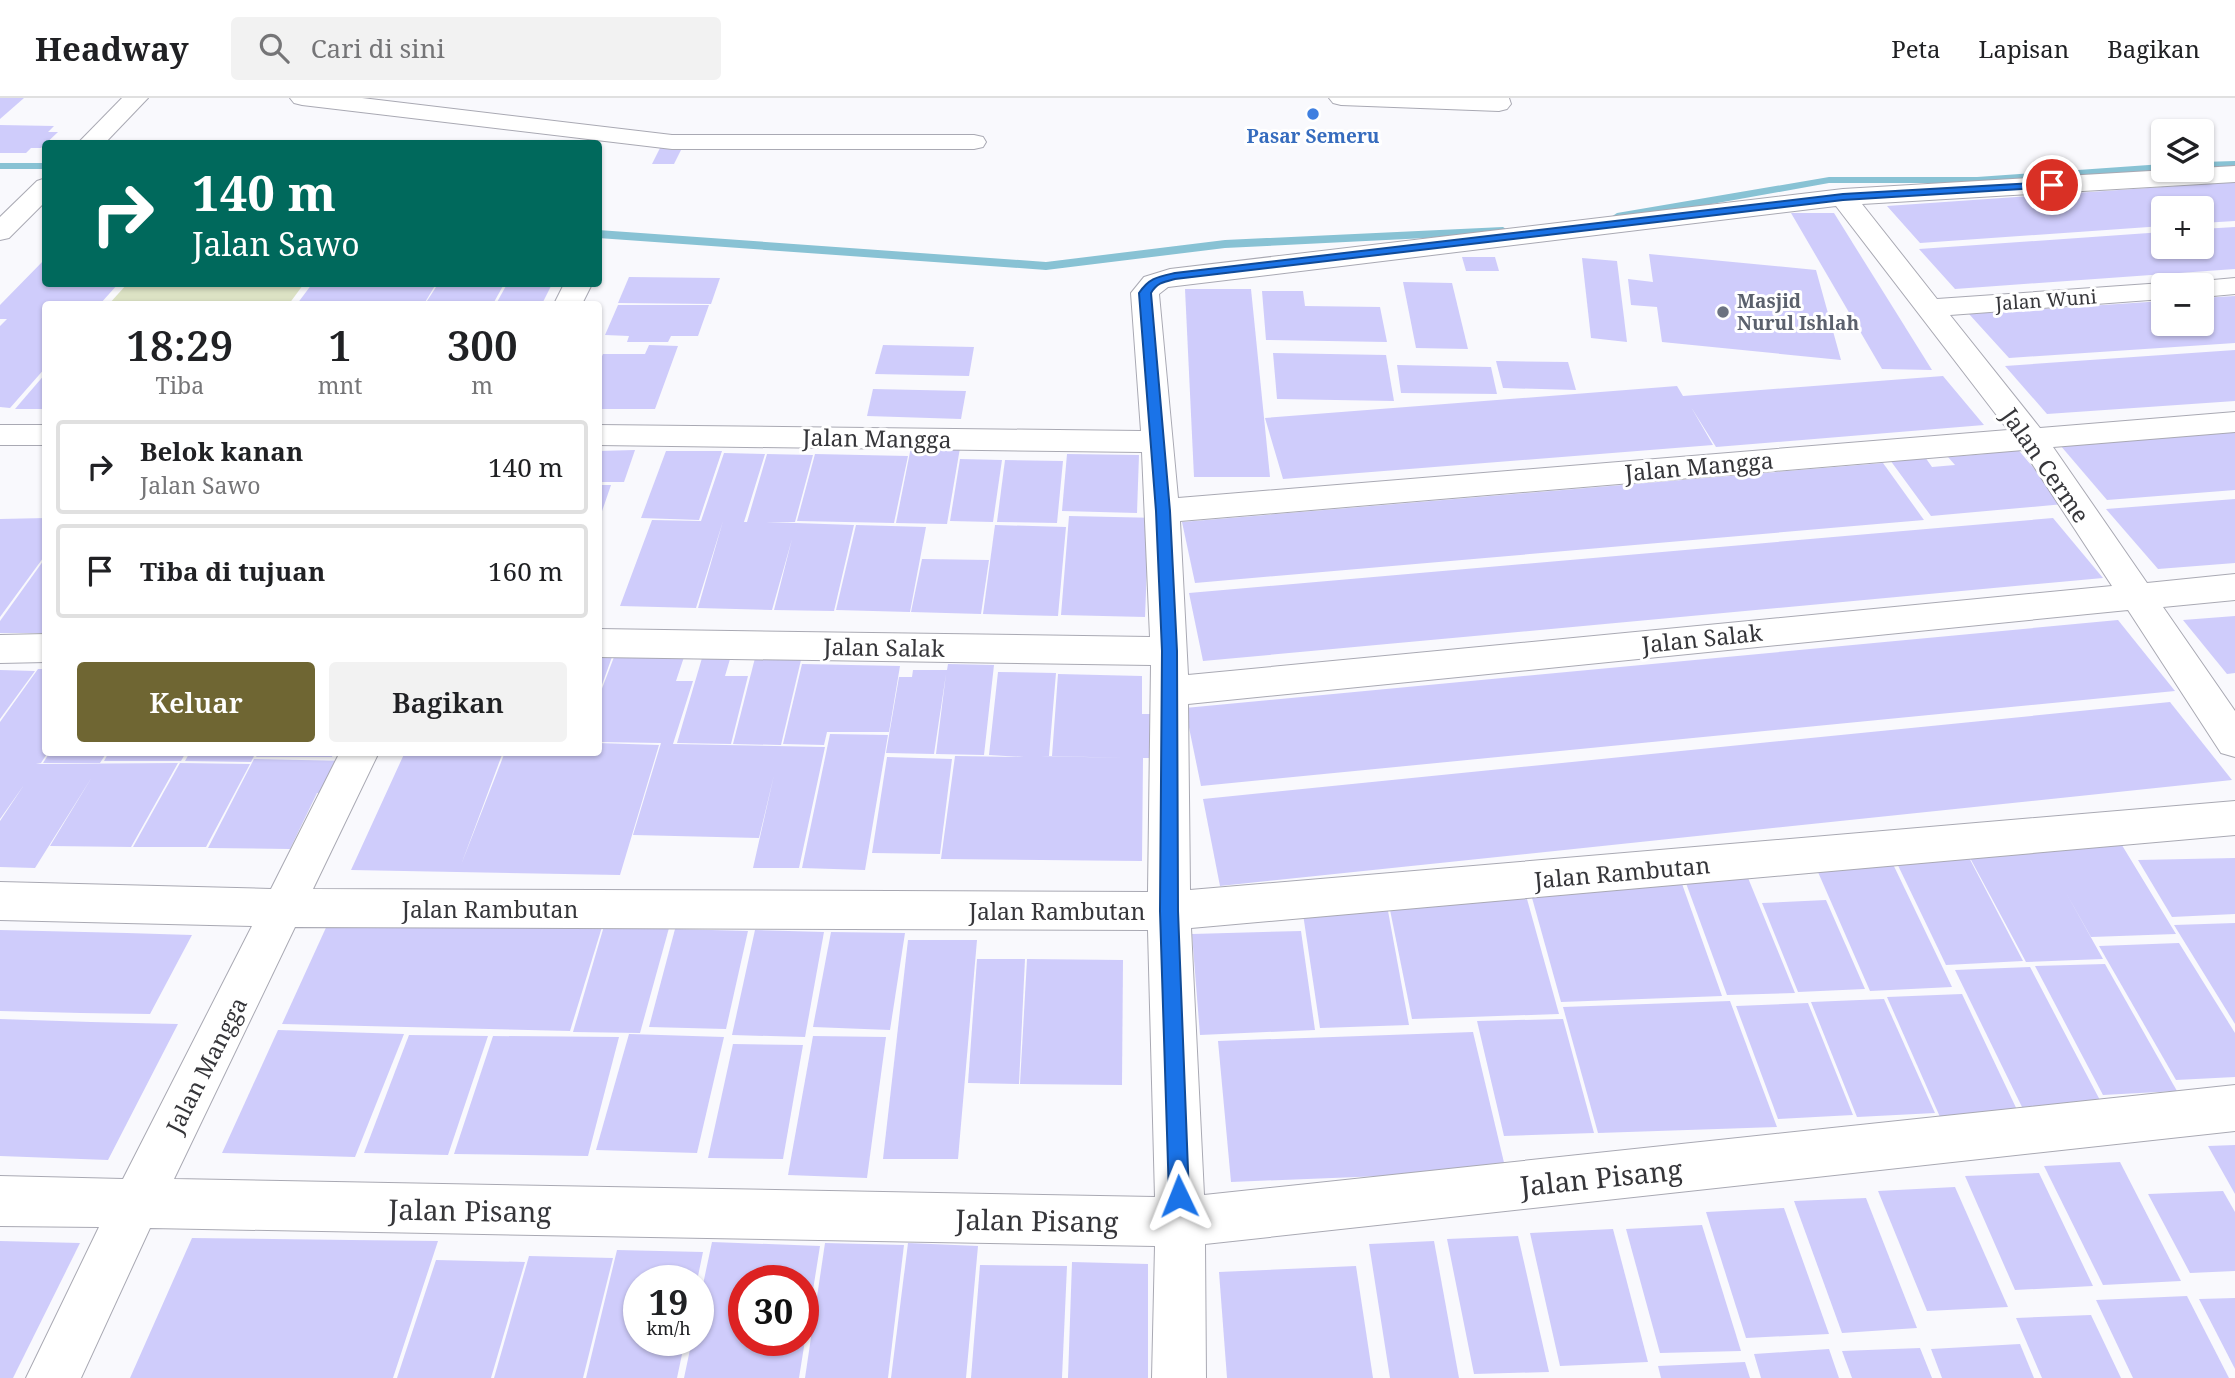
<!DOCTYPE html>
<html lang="id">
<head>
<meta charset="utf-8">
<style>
  body { margin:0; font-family:"Noto Serif",serif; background:#f2f2f2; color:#202124; height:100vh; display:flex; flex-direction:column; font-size:26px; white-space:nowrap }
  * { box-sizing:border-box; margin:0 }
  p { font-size:23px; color:#757577 }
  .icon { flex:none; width:38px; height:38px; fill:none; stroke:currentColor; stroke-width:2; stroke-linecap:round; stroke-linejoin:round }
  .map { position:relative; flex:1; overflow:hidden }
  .sheet { position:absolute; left:42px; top:203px; width:560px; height:455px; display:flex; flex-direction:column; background:#fff; border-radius:7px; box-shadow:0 2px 5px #0004 }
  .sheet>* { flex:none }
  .guide { position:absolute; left:42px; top:42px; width:560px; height:147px; border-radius:7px; box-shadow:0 2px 5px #0004; background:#00695c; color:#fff; overflow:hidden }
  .fabs { position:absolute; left:2151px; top:21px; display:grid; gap:14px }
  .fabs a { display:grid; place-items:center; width:63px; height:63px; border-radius:7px; background:#fff; box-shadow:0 2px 5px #0004; font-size:35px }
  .speed { position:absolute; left:623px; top:1167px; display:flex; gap:14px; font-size:35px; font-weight:700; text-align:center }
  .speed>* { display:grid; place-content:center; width:91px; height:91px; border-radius:50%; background:#fff; box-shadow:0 2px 5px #0004; line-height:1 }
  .speed small { font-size:18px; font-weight:400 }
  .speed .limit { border:10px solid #d22; background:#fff; color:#111 }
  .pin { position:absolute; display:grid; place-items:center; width:60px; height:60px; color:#fff; margin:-30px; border:4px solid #fff; border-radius:50%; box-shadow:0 2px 7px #0007 }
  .me { position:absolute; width:77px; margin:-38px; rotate:358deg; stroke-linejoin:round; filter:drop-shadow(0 0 5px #0008) }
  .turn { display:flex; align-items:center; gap:24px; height:147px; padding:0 35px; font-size:32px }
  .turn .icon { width:91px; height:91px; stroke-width:2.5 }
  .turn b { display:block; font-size:49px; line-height:60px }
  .eta { display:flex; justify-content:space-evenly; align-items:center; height:119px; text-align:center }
  .eta b { font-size:42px; font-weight:600; line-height:49px }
  .cta { display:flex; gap:14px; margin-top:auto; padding:14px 35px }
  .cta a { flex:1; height:80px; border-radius:7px; background:#6f6633; color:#fff; font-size:28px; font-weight:600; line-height:80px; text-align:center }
  .cta a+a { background:#f2f2f2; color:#202124 }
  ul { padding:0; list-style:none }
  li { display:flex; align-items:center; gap:21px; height:94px; margin:0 14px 10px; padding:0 21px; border:4px solid #e0e0e0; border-radius:7px }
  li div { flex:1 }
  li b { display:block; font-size:26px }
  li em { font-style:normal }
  header { display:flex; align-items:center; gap:42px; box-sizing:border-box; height:98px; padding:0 35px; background:#fff; border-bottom:2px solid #e0e0e0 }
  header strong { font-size:33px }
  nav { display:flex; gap:38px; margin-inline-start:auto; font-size:24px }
  .search { width:490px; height:63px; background:#f2f2f2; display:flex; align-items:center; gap:18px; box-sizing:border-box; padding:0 24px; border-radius:7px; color:#757577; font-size:26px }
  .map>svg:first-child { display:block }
  .green { fill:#dce2c4 }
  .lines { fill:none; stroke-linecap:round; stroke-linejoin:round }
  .stream { fill:#88c2d4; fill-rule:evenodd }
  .building { fill:#cfccfb; fill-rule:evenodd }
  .minor-casing { stroke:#a9a9b3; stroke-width:2 }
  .minor { fill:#fff; fill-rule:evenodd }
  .route { fill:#1a73e8; stroke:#114b97; stroke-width:2 }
  .shop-dot { fill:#3f7fe0; stroke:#fff; stroke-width:2.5 }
  .worship-dot { fill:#6b7280; stroke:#fff; stroke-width:2.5 }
  .labels { text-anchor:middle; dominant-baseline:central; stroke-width:6; stroke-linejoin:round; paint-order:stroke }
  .far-shop-label { font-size:19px; font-weight:bold; fill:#366cbe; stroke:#fff }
  .far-street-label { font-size:19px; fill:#36363a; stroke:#fff }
  .far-worship-label { font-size:19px; font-weight:bold; fill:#5b616d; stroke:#fff; text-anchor:start }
  .street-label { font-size:23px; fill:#36363a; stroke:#fff }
  .near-street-label { font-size:28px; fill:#36363a; stroke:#fff }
</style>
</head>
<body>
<header>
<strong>Headway</strong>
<div class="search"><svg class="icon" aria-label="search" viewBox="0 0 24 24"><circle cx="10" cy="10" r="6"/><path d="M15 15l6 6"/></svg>Cari di sini</div>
<nav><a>Peta</a><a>Lapisan</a><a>Bagikan</a></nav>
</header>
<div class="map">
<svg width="2235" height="1280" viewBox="0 0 2235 1280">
  <rect width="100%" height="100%" fill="#f9f9fd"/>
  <polygon class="green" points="127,186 303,187 289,206 109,206"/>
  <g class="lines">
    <g class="stream">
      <polygon points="2235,63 2235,69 2202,70 2202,64"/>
      <rect x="0" y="65" width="46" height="6"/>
      <polygon points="2163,66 2163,72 2166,72 2163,72 1977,85 1829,85 1617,123 1611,119 1617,115 1829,79 1977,79"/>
      <polygon points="1503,129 1509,133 1507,136 1225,150 1046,172 598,140 598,132 1046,164 1225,142"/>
    </g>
  </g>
  <g class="building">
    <polygon points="0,0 24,0 0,21"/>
    <polygon points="0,27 54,28 48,34 58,34 41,50 31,50 26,55 0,55"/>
    <polygon points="662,46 684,46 674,66 652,66"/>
    <polygon points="2235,84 2235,123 2202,125 2202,110 2163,110 2163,128 1920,145 1887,108"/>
    <polygon points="1791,115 1834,115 1932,272 1882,271"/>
    <polygon points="2235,129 2235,171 1955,191 1919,151 2163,134 2163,149 2202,149 2202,131"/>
    <polygon points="1649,156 1816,172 1841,262 1662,244 1657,209 1631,207 1628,181 1653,184"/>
    <polygon points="1462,159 1495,159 1499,173 1466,173"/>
    <polygon points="46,160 46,186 118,186 100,206 46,206 46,269 10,310 0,309 0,228 7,221 0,221 0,207"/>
    <polygon points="1582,160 1617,163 1627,244 1591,240"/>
    <polygon points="629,179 720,180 711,206 618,205"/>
    <polygon points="1403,184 1452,185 1468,251 1416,250"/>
    <polygon points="312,186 436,186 424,206 297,206"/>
    <polygon points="438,186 504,186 493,206 425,206"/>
    <polygon points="507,186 552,186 542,206 496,206"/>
    <polygon points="1185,191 1251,191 1270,379 1194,379"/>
    <polygon points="1262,193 1303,193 1305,208 1380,209 1387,244 1266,242"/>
    <polygon points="2235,198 2235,245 2009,260 1969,216 2163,203 2163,226 2202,226 2202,200"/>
    <polygon points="618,207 709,207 698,238 671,238 668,244 627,244 629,238 605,237"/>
    <polygon points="649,247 678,248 655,311 598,311 598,266 603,256 645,256"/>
    <polygon points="883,247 974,249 969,278 875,276"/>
    <polygon points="2235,252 2235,303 2047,316 2005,268"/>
    <polygon points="1273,255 1386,257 1394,303 1277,301"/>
    <polygon points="1496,263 1568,264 1576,292 1503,290"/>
    <polygon points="1397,267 1491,269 1497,296 1401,295"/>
    <polygon points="46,275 46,311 15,311"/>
    <polygon points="1943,278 1984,327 1716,349 1691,309 1713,347 1283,381 1265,320 1677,288 1683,298"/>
    <polygon points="873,291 966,293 961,321 867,318"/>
    <polygon points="2235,334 2235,392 2107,402 2060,347"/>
    <polygon points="2015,348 2064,406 1931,418 1890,362 1925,359 1932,369 1955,367 1948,359 1985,356 1981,351"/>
    <polygon points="911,349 960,350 947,426 896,425"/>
    <polygon points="635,352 624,384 598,384 598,353"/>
    <polygon points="666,353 722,353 699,422 641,420"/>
    <polygon points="724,355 765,356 744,424 747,424 767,356 813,357 795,424 766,424 854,427 834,513 774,512 792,441 772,512 698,510 723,423 696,510 620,508 652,422 701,423"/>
    <polygon points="815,356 908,358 894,425 797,423"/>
    <polygon points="1067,356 1139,357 1137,415 1062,413"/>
    <polygon points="960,361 1002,362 993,424 950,423"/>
    <polygon points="1005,362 1063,363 1057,425 997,424"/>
    <polygon points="1883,365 1924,422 1195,485 1182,424"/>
    <polygon points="598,387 611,387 599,422 598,422"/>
    <polygon points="2235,401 2235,465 2158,471 2106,411"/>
    <polygon points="1069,418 1160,420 1148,443 1145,519 1061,517"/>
    <polygon points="46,420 46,456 0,519 0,421"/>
    <polygon points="2053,420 2103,480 1203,563 1189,495"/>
    <polygon points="856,427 926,429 910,514 836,512"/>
    <polygon points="995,427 1066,429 1058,518 983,516"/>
    <polygon points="46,459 46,535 0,535 0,523"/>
    <polygon points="922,461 989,462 981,516 911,514"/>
    <polygon points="2235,518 2235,575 2227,576 2183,522"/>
    <polygon points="2118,522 2175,593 1201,688 1185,610"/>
    <polygon points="598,558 612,559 599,595 598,595"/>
    <polygon points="614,559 684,559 676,583 693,583 673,646 825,649 799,770 753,770 774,677 759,740 633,737 661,645 598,644 598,601"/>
    <polygon points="702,560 730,561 725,578 748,578 731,646 677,645"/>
    <polygon points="755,560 801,562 781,647 733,646"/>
    <polygon points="802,566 900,568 889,634 827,634 824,647 783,646"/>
    <polygon points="948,566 994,567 984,657 936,656 946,576 934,656 886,655 899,579 912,579 913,572 947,572"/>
    <polygon points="38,571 46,571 46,654 48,654 41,665 36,666 178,665 131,749 50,748 92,679 35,770 0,769 0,723 24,687 0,721 0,624"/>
    <polygon points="0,572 35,573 0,621"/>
    <polygon points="998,574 1056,575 1049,658 1040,658 1128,660 1052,658 1058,576 1142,578 1142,616 1156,616 1156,660 1143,660 1142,763 941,761 955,658 1024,659 989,657"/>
    <polygon points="2170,604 2232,682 1220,788 1203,701"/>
    <polygon points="830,636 888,637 865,772 802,770"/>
    <polygon points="598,645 659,647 620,777 351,772 405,654 503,654 461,767 505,654 598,654"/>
    <polygon points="50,654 107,654 100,665 43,665"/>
    <polygon points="109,654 186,654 181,663 104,663"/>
    <polygon points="190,654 256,654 251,664 185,663"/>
    <polygon points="259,654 334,654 332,659 256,659"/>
    <polygon points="887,659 952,661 940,756 872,755"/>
    <polygon points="254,661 349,663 334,696 317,695 290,751 208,750"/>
    <polygon points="180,665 250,666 206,749 133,749"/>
    <polygon points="2117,739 2176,836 2091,839 2065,793 2103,861 2026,864 1962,745"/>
    <polygon points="1965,752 2023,863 1946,867 1892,755"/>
    <polygon points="2235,760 2235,816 2172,819 2138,762"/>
    <polygon points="1891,762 1952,889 1870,893 1814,765"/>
    <polygon points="1746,775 1795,895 1727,897 1683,777"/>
    <polygon points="1681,783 1722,898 1561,904 1529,789"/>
    <polygon points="1527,801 1559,916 1412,921 1389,807"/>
    <polygon points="1826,802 1865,891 1798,894 1762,805"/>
    <polygon points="1388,813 1409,927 1320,930 1303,816"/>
    <polygon points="329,823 602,829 570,933 282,926"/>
    <polygon points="2235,825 2235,926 2174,827"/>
    <polygon points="604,828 669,830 640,935 573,934"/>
    <polygon points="675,831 748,833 726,931 649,929"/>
    <polygon points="0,832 127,835 192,837 150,916 81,915 0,913"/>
    <polygon points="755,832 824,834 805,939 732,937"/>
    <polygon points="1301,833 1315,932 1200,937 1192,836"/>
    <polygon points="831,834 905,835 890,932 813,929"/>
    <polygon points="908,842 977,842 958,1061 883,1061"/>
    <polygon points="2179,845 2235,935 2235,979 2176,982 2099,848"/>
    <polygon points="977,861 1025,861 1019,986 968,985"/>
    <polygon points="1027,861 1123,862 1122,987 1020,986"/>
    <polygon points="2105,866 2177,993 2103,997 2035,868"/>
    <polygon points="2030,869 2102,1006 2022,1009 1955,872"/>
    <polygon points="1962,896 2019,1016 1940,1019 1887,899"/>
    <polygon points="1884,901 1935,1015 1857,1019 1811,904"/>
    <polygon points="1730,903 1777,1029 1598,1035 1563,909"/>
    <polygon points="1808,905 1853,1017 1778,1021 1736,908"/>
    <polygon points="0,921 91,924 178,926 108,1062 0,1058"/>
    <polygon points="1563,921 1594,1035 1504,1038 1477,923"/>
    <polygon points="278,932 404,936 355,1059 222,1055"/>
    <polygon points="1473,934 1506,1073 1231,1084 1218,943"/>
    <polygon points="629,936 724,939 697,1055 596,1052"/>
    <polygon points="409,937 488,938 448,1057 364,1055"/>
    <polygon points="493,938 619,939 588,1058 454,1056"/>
    <polygon points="813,938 886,939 867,1080 788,1077"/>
    <polygon points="733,946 803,947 783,1061 708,1060"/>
    <polygon points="2235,1047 2235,1096 2208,1048"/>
    <polygon points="2120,1064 2181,1183 2103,1187 2044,1068"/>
    <polygon points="2039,1075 2093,1188 2015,1192 1965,1078"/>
    <polygon points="1955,1089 2008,1209 1927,1213 1878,1093"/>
    <polygon points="2223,1093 2235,1114 2235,1173 2190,1175 2148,1096"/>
    <polygon points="1866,1100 1917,1230 1842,1235 1794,1103"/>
    <polygon points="1784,1110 1829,1236 1746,1240 1706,1114"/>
    <polygon points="1702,1127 1741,1253 1660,1255 1626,1131"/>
    <polygon points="1613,1131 1648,1264 1560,1268 1530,1135"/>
    <polygon points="1518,1138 1549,1274 1474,1276 1447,1141"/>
    <polygon points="192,1140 351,1142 438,1143 393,1280 130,1280"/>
    <polygon points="0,1143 80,1145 13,1280 0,1280"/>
    <polygon points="1434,1143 1459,1280 1390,1280 1369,1146"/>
    <path d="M712,1144L820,1148L799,1280H684L692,1242H698V1210ZM744,1183H803V1242H744Z"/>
    <polygon points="825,1145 904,1147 888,1280 805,1280"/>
    <polygon points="908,1145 978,1148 966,1280 891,1280"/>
    <polygon points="617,1152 703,1154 697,1183 639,1183 639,1242 685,1242 677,1280 586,1280"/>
    <polygon points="529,1158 613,1160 583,1280 494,1280"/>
    <polygon points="436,1162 525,1164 491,1280 397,1280"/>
    <polygon points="1072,1164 1148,1166 1148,1280 1068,1280"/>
    <polygon points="980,1167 1067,1168 1062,1280 971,1280"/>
    <polygon points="1356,1168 1373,1280 1227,1280 1219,1174"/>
    <polygon points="2187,1198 2229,1280 2133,1280 2096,1202"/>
    <polygon points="2235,1200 2235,1271 2199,1201"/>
    <polygon points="2091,1217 2121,1280 2042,1280 2016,1220"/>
    <polygon points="2020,1246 2034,1280 1942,1280 1931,1251"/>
    <polygon points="1920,1250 1932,1280 1852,1280 1842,1253"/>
    <polygon points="1829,1251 1839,1280 1761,1280 1754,1256"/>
    <polygon points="1745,1264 1750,1280 1661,1280 1658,1268"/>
  </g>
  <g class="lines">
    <defs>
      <g id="minor">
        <polygon points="122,0 148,0 104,46 77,46"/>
        <polygon points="290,0 362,0 672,37 974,37 983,39 986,44 983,49 974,51 672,51 302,7 294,5"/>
        <polygon points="1329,0 1509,0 1511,6 1507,11 1499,13 1341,7 1333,5"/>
        <path d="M2235,68V84L1862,106L1937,201L2163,185L2173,187H2163V201L1950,217L2040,330L2235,314V334L2053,349L2147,485L2235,476V502L2163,509L2235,613V659L2221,655L2128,512L1188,606L1190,792L2235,703V737L1191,830L1204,1097L2235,987V1033L1205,1146L1206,1280H1152L1155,1148L150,1130L81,1280H26L99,1129L0,1128V1078L123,1081L252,828L0,822V784L271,791L340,654H379L313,791L1148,794L1151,567L598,559V531L1150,539L1142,354L598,347V327L1141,333L1131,195L1144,179L1170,171L1843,91ZM1836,108L2008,332L1178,400L1159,196L1168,189ZM2023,352L2112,488L1188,577L1180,423ZM295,829L1148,832L1155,1099L174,1081Z"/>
        <polygon points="46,80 46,103 9,140 0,142 0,119 37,83"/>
        <polygon points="2235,180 2235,196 2202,199 2202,187 2191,187 2202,183"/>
        <polygon points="564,186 592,186 582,206 554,206"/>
        <rect x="0" y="327" width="46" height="20"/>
        <polygon points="46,536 46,564 0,565 0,537"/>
      </g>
    </defs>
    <use href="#minor" class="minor-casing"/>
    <use href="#minor" class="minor"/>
  </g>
  <path class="route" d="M2052,84L2057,87L2056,89L1843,102L1175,181C1163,184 1157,185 1151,195L1170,413L1177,553L1178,813L1189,1098L1186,1106L1179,1109L1172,1106L1169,1098L1160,813L1162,553L1156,413L1139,195C1149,180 1157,179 1175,175L1843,96Z"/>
  <circle class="shop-dot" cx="1313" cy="16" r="7"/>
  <circle class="worship-dot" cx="1723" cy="214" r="7"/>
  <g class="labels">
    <g class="far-shop-label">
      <text x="1313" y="38">Pasar Semeru</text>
    </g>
    <g class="far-street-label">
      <text transform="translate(2046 202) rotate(-4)">Jalan Wuni</text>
    </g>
    <g class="far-worship-label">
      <text x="1737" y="203">Masjid<tspan x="1737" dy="22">Nurul Ishlah</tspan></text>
    </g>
    <g class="street-label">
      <text transform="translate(877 340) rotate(1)">Jalan Mangga</text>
      <text transform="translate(2046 367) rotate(55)">Jalan Cerme</text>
      <text transform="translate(1699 368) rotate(-5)">Jalan Mangga</text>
      <text transform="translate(1702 540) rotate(-6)">Jalan Salak</text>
      <text transform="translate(884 549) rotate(1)">Jalan Salak</text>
      <text transform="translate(1622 774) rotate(-5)">Jalan Rambutan</text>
      <text x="490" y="811">Jalan Rambutan</text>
      <text x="1057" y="813">Jalan Rambutan</text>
      <text transform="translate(206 967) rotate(-63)">Jalan Mangga</text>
    </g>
    <g class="near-street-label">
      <text transform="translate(1601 1079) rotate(-6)">Jalan Pisang</text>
      <text transform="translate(470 1112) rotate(1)">Jalan Pisang</text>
      <text transform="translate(1037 1122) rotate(1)">Jalan Pisang</text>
    </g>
  </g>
</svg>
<div class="fabs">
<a><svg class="icon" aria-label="layers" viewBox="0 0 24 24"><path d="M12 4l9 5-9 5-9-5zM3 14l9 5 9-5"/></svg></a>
<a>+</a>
<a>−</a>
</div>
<div class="speed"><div>19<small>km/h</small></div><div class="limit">30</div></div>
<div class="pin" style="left:2052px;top:87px;background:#d93025"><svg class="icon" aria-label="arrive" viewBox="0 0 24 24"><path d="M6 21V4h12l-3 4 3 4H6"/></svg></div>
<svg class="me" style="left:1179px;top:1098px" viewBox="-20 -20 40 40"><path d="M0-17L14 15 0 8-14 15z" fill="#1a73e8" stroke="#fff" stroke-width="4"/></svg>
<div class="guide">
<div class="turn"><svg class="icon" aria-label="right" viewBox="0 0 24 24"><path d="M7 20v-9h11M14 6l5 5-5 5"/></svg><div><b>140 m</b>Jalan Sawo</div></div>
</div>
<section class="sheet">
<div class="eta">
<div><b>18:29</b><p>Tiba</p></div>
<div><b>1</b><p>mnt</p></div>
<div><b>300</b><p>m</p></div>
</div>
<ul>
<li><svg class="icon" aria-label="right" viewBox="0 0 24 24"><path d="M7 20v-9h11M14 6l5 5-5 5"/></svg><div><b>Belok kanan</b><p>Jalan Sawo</p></div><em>140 m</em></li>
<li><svg class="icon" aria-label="arrive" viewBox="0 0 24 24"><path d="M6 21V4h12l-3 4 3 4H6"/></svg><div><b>Tiba di tujuan</b></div><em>160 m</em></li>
</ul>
<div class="cta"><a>Keluar</a><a>Bagikan</a></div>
</section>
</div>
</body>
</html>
